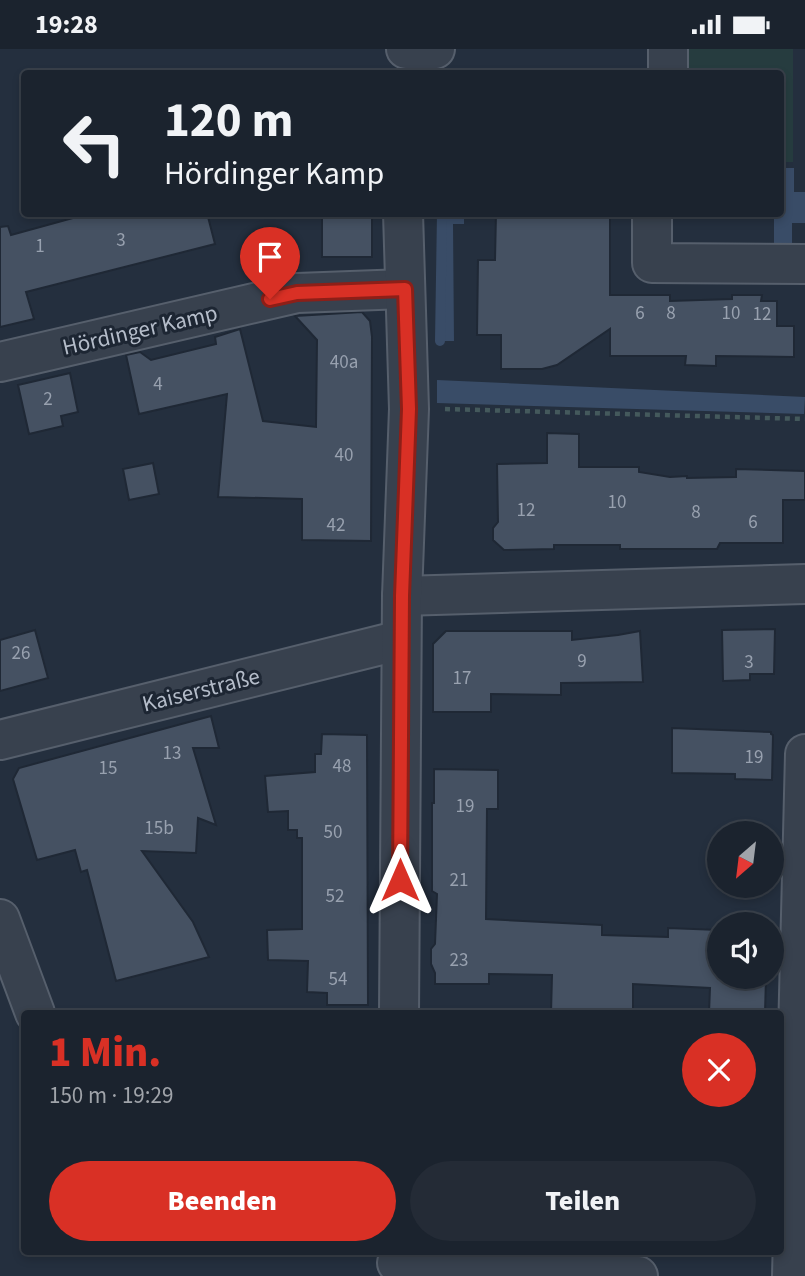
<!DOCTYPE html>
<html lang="de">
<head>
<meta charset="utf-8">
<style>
  body { margin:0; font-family:"Source Sans 3",sans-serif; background:#242b36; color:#f1f3f6; height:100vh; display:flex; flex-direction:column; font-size:26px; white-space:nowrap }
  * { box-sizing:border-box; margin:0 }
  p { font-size:23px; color:#a0a4aa }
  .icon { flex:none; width:38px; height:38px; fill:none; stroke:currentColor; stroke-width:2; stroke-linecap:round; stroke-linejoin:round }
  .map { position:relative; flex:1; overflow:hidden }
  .drawer { position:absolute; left:21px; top:961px; width:763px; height:245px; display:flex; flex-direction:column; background:#1b232e; border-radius:7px; box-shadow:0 4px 10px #0003,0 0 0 2px #39404a }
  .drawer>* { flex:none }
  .guide { position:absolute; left:21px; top:21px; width:763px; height:147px; border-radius:7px; box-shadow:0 4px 10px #0003,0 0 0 2px #39404a; background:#1b232e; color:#f1f3f6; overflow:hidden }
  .needle { width:46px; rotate:208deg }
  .buttons { position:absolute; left:707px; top:772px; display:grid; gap:14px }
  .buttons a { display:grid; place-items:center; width:77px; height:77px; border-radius:50%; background:#1b232e; box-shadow:0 4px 10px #0003,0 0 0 2px #39404a; font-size:35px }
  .pin { position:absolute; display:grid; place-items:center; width:60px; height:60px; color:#fff; margin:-72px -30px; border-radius:50% 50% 50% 0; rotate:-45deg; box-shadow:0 0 7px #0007 }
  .pin .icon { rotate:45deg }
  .me { position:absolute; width:77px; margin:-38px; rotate:0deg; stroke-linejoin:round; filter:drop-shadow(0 0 5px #0008) }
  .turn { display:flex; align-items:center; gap:24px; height:147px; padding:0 28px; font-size:32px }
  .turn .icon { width:91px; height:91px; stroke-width:2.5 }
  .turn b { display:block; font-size:49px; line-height:60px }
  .round { display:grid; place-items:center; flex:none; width:74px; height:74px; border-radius:37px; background:#242b36 }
  .summary { display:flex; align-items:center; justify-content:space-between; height:119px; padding:0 28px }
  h1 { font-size:42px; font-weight:800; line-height:52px; color:#d93025 }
  .button { display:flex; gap:14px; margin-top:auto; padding:14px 28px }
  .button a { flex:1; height:80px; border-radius:42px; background:#d93025; color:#fff; font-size:28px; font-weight:800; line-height:80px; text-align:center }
  .button a+a { background:#242b36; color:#f1f3f6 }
  .status { display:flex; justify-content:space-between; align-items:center; height:49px; padding:0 35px; background:#1b232e; direction:ltr }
  .status svg { height:19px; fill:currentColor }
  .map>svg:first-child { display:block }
  .green { fill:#263c3f }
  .water { fill:#394c67 }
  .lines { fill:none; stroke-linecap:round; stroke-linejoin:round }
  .stream { stroke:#394c67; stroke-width:10 }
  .building { fill:#455162; stroke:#1f2835; stroke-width:2 }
  .minor-casing { stroke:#565f6c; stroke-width:42 }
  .path { stroke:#44595c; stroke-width:4.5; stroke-dasharray:5 5; stroke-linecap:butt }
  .minor { stroke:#38414e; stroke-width:38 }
  .route-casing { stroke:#8d1f18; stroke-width:18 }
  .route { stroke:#d93025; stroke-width:12 }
  .labels { text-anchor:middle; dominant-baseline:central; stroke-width:6; stroke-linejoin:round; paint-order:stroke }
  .number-label { font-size:19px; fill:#98a1af }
  .street-label { font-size:23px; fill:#b4bcc9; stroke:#1d2633 }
</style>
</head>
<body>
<div class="status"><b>19:28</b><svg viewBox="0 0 49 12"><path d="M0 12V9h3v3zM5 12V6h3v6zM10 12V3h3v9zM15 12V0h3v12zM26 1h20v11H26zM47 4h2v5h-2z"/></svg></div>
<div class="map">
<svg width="805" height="1227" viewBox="0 0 805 1227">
  <rect width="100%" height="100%" fill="#242f3e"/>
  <polygon class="green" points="678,0 793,0 793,113 781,113 780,24 677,24"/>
  <g class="water">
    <polygon points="781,119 794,119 794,143 805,143 805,174 792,174 792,203 774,203 774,165 780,164"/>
    <polygon points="441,165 464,165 464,175 453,175 454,292 440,292"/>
    <polygon points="437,331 805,348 805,349 804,365 437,354"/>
  </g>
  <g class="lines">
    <polyline class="stream" points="440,292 442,164"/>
  </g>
  <g class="building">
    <polygon points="91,164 207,164 215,195 26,243 34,270 0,278 0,178 8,177 11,186"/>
    <rect x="322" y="164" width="50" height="44"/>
    <polygon points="496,164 610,164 610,246 670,246 670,252 732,250 732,246 762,246 761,252 777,252 777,277 794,277 794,308 716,307 716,317 685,316 686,307 610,307 610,280 557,316 542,320 501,320 501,286 477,286 478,211 495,211"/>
    <polygon points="362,263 370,272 372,288 371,492 302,491 302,450 218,448 227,345 139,365 126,306 140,303 151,311 216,295 215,288 240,280 263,372 316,378 317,291 295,267"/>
    <polygon points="70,324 78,363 61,367 63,377 29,385 18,336"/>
    <polygon points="547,384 579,385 579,418 639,418 639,423 670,428 687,427 687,429 736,428 736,420 805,422 805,451 783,451 783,494 720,494 717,500 620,500 620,496 554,496 554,500 504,501 493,491 493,479 498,473 497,415 547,414"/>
    <polygon points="153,414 159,445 129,451 123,420"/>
    <polygon points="775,580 774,625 750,625 750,631 723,632 722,581"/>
    <polygon points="35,581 48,629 0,642 0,591"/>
    <polygon points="446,582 572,582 572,591 618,586 640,582 643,633 561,634 561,646 491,645 491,663 433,663 433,595"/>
    <polygon points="211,667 219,699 193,699 216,776 198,769 196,804 142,802 193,873 209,908 116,932 87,821 81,823 75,801 37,811 13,730 19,719"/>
    <polygon points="672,679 771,683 771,685 773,686 772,731 735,730 735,725 672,724"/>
    <polygon points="322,685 367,686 368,956 327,956 327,944 307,943 308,912 268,911 267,881 302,880 302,789 297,789 297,781 288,781 288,762 268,763 265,727 315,723 315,705 321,705"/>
    <polygon points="434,720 498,721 498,760 487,760 486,870 602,876 602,886 668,888 668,879 719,881 719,928 766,928 765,964 709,964 710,939 633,935 633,964 551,964 552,926 489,925 489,935 435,935 435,924 431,915 431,900 435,895 437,845 432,842 432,754 434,754"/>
  </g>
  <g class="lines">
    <defs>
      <g id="minor">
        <polyline points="406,0 423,2 435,0"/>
        <polyline points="668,0 668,24"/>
        <polyline points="652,164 652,214 805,215"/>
        <polyline points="0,313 297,244 405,240"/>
        <polyline points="402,547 805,535"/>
        <polyline points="0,691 401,591"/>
        <polyline points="0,870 35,964"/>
        <polyline points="399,964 402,547 409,360 403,164"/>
        <polyline points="397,1214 638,1227"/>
        <polyline points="792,1227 805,705"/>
      </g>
    </defs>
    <use href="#minor" class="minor-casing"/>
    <polyline class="path" points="445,360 805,370"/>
    <use href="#minor" class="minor"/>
  </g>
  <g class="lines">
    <defs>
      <polyline id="route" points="270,250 297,244 405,240 409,360 402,547 400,831"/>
    </defs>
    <use href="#route" class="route-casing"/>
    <use href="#route" class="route"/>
  </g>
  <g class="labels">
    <g class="number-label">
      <text x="121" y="191">3</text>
      <text x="40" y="197">1</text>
      <text x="640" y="264">6</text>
      <text x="671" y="264">8</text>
      <text x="731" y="264">10</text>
      <text x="762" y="265">12</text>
      <text x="344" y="313">40a</text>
      <text x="158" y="335">4</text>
      <text x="48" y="350">2</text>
      <text x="344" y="406">40</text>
      <text x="617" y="453">10</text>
      <text x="526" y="461">12</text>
      <text x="696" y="463">8</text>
      <text x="753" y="473">6</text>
      <text x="336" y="476">42</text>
      <text x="21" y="604">26</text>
      <text x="582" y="612">9</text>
      <text x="749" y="613">3</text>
      <text x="462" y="629">17</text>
      <text x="172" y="704">13</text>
      <text x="754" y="708">19</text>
      <text x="342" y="717">48</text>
      <text x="108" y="719">15</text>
      <text x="465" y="757">19</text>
      <text x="159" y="779">15b</text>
      <text x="333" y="783">50</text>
      <text x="459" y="831">21</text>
      <text x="335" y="847">52</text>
      <text x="459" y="911">23</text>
      <text x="338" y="930">54</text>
    </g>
    <g class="street-label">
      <text transform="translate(140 281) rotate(-13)">Hördinger Kamp</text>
      <text transform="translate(201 641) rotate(-14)">Kaiserstraße</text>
    </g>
  </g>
</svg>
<div class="buttons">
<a><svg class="needle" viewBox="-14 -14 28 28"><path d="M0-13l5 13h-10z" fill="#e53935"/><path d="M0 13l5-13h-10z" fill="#a0a4aa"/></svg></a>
<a><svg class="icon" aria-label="sound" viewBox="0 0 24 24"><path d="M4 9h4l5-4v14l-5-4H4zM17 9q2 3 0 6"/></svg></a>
</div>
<div class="pin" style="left:270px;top:250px;background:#d93025"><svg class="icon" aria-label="arrive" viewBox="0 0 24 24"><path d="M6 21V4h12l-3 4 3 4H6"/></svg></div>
<svg class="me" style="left:400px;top:831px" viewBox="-20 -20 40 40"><path d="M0-17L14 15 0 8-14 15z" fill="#d93025" stroke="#fff" stroke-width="4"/></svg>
<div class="guide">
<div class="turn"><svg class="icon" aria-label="left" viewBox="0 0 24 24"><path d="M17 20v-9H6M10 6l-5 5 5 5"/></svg><div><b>120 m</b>Hördinger Kamp</div></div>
</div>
<section class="drawer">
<div class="summary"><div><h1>1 Min.</h1><p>150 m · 19:29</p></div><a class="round" style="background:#d93025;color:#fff"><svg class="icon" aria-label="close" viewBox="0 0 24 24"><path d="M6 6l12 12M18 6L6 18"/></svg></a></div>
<div class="button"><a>Beenden</a><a>Teilen</a></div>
</section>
</div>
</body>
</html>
